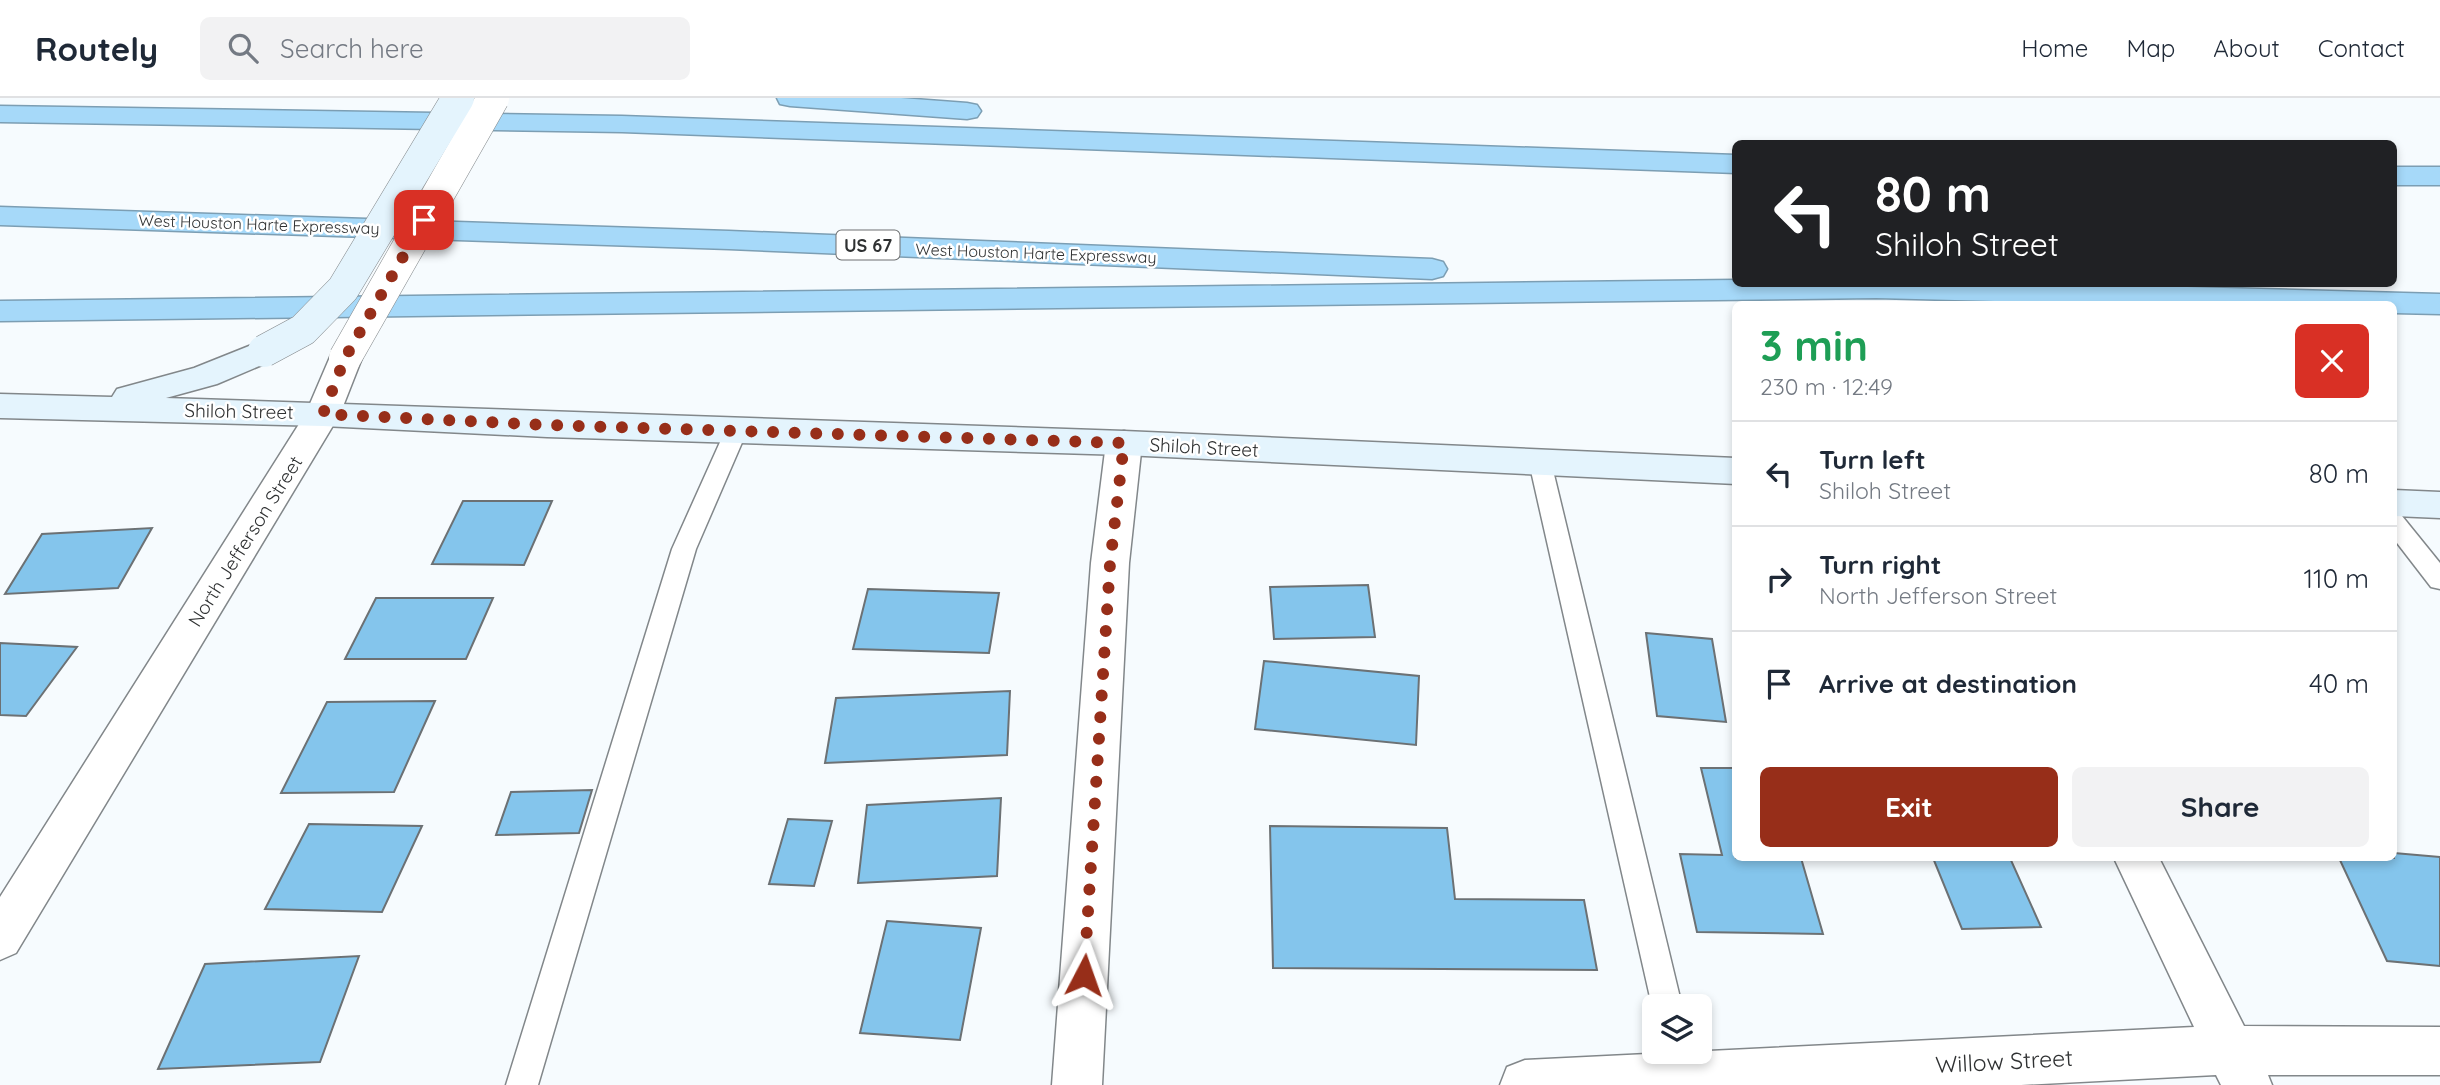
<!DOCTYPE html>
<html lang="en">
<head>
<meta charset="utf-8">
<style>
  body { margin:0; font-family:Quicksand,sans-serif; background:#f2f2f3; color:#1f2937; height:100vh; display:flex; flex-direction:column; font-size:26px; white-space:nowrap }
  * { box-sizing:border-box; margin:0 }
  p { font-size:23px; color:#747a83 }
  .icon { flex:none; width:38px; height:38px; fill:none; stroke:currentColor; stroke-width:2; stroke-linecap:round; stroke-linejoin:round }
  .map { position:relative; flex:1; overflow:hidden }
  .side { position:absolute; left:1732px; top:203px; width:665px; height:560px; display:flex; flex-direction:column; background:#fff; border-radius:10px; box-shadow:0 4px 10px #0003 }
  .side>* { flex:none }
  .guide { position:absolute; left:1732px; top:42px; width:665px; height:147px; border-radius:10px; box-shadow:0 4px 10px #0003; background:#202124; color:#fff; overflow:hidden }
  .buttons { position:absolute; left:1642px; top:896px; display:grid; gap:14px }
  .buttons a { display:grid; place-items:center; width:70px; height:70px; border-radius:10px; background:#fff; box-shadow:0 4px 10px #0003; font-size:35px }
  .pin { position:absolute; display:grid; place-items:center; width:60px; height:60px; color:#fff; margin:-30px; border-radius:14px; box-shadow:0 4px 10px #0006 }
  .me { position:absolute; width:77px; margin:-38px; rotate:4deg; stroke-linejoin:round; filter:drop-shadow(0 0 5px #0008) }
  .turn { display:flex; align-items:center; gap:24px; height:147px; padding:0 28px; font-size:32px }
  .turn .icon { width:91px; height:91px; stroke-width:2.5 }
  .turn b { display:block; font-size:49px; line-height:60px }
  .round { display:grid; place-items:center; flex:none; width:74px; height:74px; border-radius:10px; background:#f2f2f3 }
  .head { display:flex; align-items:center; justify-content:space-between; height:119px; padding:0 28px }
  h1 { font-size:42px; font-weight:800; line-height:52px; color:#1e9e55 }
  .button { display:flex; gap:14px; margin-top:auto; padding:14px 28px }
  .button a { flex:1; height:80px; border-radius:10px; background:#972e19; color:#fff; font-size:28px; font-weight:800; line-height:80px; text-align:center }
  .button a+a { background:#f2f2f3; color:#1f2937 }
  ul { padding:0; list-style:none }
  li { display:flex; align-items:center; gap:21px; height:105px; padding:0 28px; border-top:2px solid #e0e1e3 }
  li div { flex:1 }
  li b { display:block; font-size:26px }
  li em { font-style:normal }
  header { display:flex; align-items:center; gap:42px; box-sizing:border-box; height:98px; padding:0 35px; background:#fff; border-bottom:2px solid #e0e1e3 }
  header strong { font-size:33px }
  nav { display:flex; gap:38px; margin-inline-start:auto; font-size:24px }
  .search { width:490px; height:63px; background:#f2f2f3; display:flex; align-items:center; gap:18px; box-sizing:border-box; padding:0 24px; border-radius:10px; color:#747a83; font-size:26px }
  .map>svg:first-child { display:block }
  .building { fill:#84c5ec; stroke:#6c7174; stroke-width:2 }
  .lines { fill:none; stroke-linecap:round; stroke-linejoin:round }
  .service-casing { stroke:#82878a; stroke-width:3 }
  .minor-casing { stroke:#82878a; stroke-width:3 }
  .tertiary-casing { stroke:#82878a; stroke-width:3 }
  .secondary-casing { stroke:#82878a; stroke-width:3 }
  .motorway-casing { stroke:#7c9eb3; stroke-width:3 }
  .service { fill:#fff; fill-rule:evenodd }
  .minor { fill:#fff; fill-rule:evenodd }
  .tertiary { fill:#fff; fill-rule:evenodd }
  .secondary { fill:#e4f4fd; fill-rule:evenodd }
  .motorway { fill:#a6d9f9; fill-rule:evenodd }
  .tertiary-bridge-casing { stroke:#82878a; stroke-width:33; stroke-linecap:butt }
  .secondary-bridge-casing { stroke:#82878a; stroke-width:33; stroke-linecap:butt }
  .tertiary-bridge { stroke:#fff; stroke-width:32 }
  .secondary-bridge { stroke:#e4f4fd; stroke-width:32 }
  .route { stroke:#972e19; stroke-width:12; stroke-dasharray:0 21.6 }
  .labels { text-anchor:middle; dominant-baseline:central; stroke-width:5; stroke-linejoin:round; paint-order:stroke }
  .far-street-label { font-size:16px; fill:#2f3132; stroke:#fff }
  .shield { fill:#fff; stroke:#6d6f70; stroke-width:2 }
  .shield-label { font-size:18px; font-weight:bold; fill:#2f3132 }
  .street-label { font-size:19px; fill:#2f3132; stroke:#fff }
  .near-street-label { font-size:23px; fill:#2f3132; stroke:#fff }
</style>
</head>
<body>
<header>
<strong>Routely</strong>
<div class="search"><svg class="icon" aria-label="search" viewBox="0 0 24 24"><circle cx="10" cy="10" r="6"/><path d="M15 15l6 6"/></svg>Search here</div>
<nav><a>Home</a><a>Map</a><a>About</a><a>Contact</a></nav>
</header>
<div class="map">
<svg width="2440" height="987" viewBox="0 0 2440 987">
  <rect width="100%" height="100%" fill="#f6fbfe"/>
  <g class="building">
    <polygon points="463,403 552,403 524,467 432,466"/>
    <polygon points="152,430 118,490 5,496 42,436"/>
    <polygon points="1368,487 1375,539 1274,541 1270,489"/>
    <polygon points="868,491 999,495 989,555 853,551"/>
    <polygon points="376,500 493,500 466,561 345,561"/>
    <polygon points="1646,535 1712,541 1726,624 1657,618"/>
    <polygon points="0,545 77,549 26,618 0,617"/>
    <polygon points="1264,563 1419,578 1416,647 1255,631"/>
    <polygon points="1010,593 1007,657 825,665 836,600"/>
    <polygon points="435,603 394,694 281,695 327,604"/>
    <polygon points="1701,670 1736,670 1736,760 1801,760 1823,836 1697,834 1680,756 1722,757"/>
    <polygon points="592,692 579,735 496,737 511,694"/>
    <polygon points="1001,700 997,778 858,785 867,707"/>
    <polygon points="788,721 832,723 814,788 769,786"/>
    <polygon points="309,726 422,728 382,814 265,811"/>
    <polygon points="1270,728 1447,730 1455,801 1584,802 1597,872 1273,870"/>
    <polygon points="2394,755 2440,759 2440,868 2387,863 2339,760 2394,760"/>
    <polygon points="1933,760 2010,760 2041,829 1962,831"/>
    <polygon points="887,823 981,830 960,942 860,935"/>
    <polygon points="359,858 320,964 158,971 205,866"/>
  </g>
  <g class="lines">
    <defs>
      <g id="service">
        <polygon points="736,325 744,328 747,333 696,451 538,987 506,987 672,451 725,333 728,328"/>
        <polygon points="1540,356 1548,358 1551,364 1682,908 1654,908 1654,913 1652,908 1529,364 1532,358"/>
        <polygon points="2394,415 2402,418 2440,465 2440,491 2431,489 2394,441"/>
      </g>
      <g id="minor">
        <polygon points="1124,333 1136,336 1142,345 1129,465 1102,987 1052,987 1091,465 1106,345 1112,336"/>
        <polygon points="2114,760 2159,760 2244,928 2440,929 2440,977 2268,977 2272,987 2221,987 2216,977 2021,987 1500,987 1507,969 1525,962 2194,929"/>
      </g>
      <polygon id="tertiary" points="345,249 357,252 362,260 340,316 16,855 0,862 0,799 306,315 333,252"/>
      <g id="secondary">
        <polygon points="264,242 276,245 280,253 276,261 217,286 166,300 1124,333 1736,360 1736,386 1124,357 547,339 323,328 0,320 0,296 112,299 117,291 194,270"/>
        <polygon points="2394,392 2440,394 2440,420 2394,418"/>
      </g>
      <g id="motorway">
        <polygon points="777,0 901,0 967,5 977,7 981,13 977,19 967,21 790,8 780,6"/>
        <polygon points="0,8 622,18 1736,57 1736,75 622,34 0,24"/>
        <rect x="2394" y="69" width="46" height="18"/>
        <polygon points="0,109 729,133 1432,161 1443,164 1447,171 1443,178 1432,181 729,151 0,127"/>
        <polygon points="1736,182 1736,186 2077,186 2440,196 2440,216 2394,215 2394,206 2108,206 1876,200 0,223 0,203"/>
      </g>
    </defs>
    <use href="#service" class="service-casing"/>
    <use href="#minor" class="minor-casing"/>
    <use href="#tertiary" class="tertiary-casing"/>
    <use href="#secondary" class="secondary-casing"/>
    <use href="#motorway" class="motorway-casing"/>
    <use href="#service" class="service"/>
    <use href="#minor" class="minor"/>
    <use href="#tertiary" class="tertiary"/>
    <use href="#secondary" class="secondary"/>
    <use href="#motorway" class="motorway"/>
    <defs>
      <polyline id="tertiary-bridge" points="345,260 493,0"/>
      <polyline id="secondary-bridge" points="264,253 303,232 343,191 458,0"/>
    </defs>
    <use href="#tertiary-bridge" class="tertiary-bridge-casing"/>
    <use href="#secondary-bridge" class="secondary-bridge-casing"/>
    <use href="#tertiary-bridge" class="tertiary-bridge"/>
    <use href="#secondary-bridge" class="secondary-bridge"/>
  </g>
  <g class="lines">
    <polyline class="route" points="424,122 345,260 323,316 547,327 1124,345 1110,466 1084,877"/>
  </g>
  <g class="labels">
    <g class="far-street-label">
      <text transform="translate(259 126) rotate(2)">West Houston Harte Expressway</text>
      <text transform="translate(1036 155) rotate(2)">West Houston Harte Expressway</text>
    </g>
    <rect class="shield" x="836.5" y="132.5" width="63" height="29" rx="5"/>
    <g class="shield-label">
      <text x="868" y="147">US 67</text>
    </g>
    <g class="street-label">
      <text transform="translate(239 313) rotate(1)">Shiloh Street</text>
      <text transform="translate(1204 349) rotate(3)">Shiloh Street</text>
      <text transform="translate(245 443) rotate(-58)">North Jefferson Street</text>
    </g>
    <g class="near-street-label">
      <text transform="translate(2004 963) rotate(-3)">Willow Street</text>
    </g>
  </g>
</svg>
<div class="buttons">
<a><svg class="icon" aria-label="layers" viewBox="0 0 24 24"><path d="M12 4l9 5-9 5-9-5zM3 14l9 5 9-5"/></svg></a>
</div>
<div class="pin" style="left:424px;top:122px;background:#d93025"><svg class="icon" aria-label="arrive" viewBox="0 0 24 24"><path d="M6 21V4h12l-3 4 3 4H6"/></svg></div>
<svg class="me" style="left:1084px;top:877px" viewBox="-20 -20 40 40"><path d="M0-17L14 15 0 8-14 15z" fill="#972e19" stroke="#fff" stroke-width="4"/></svg>
<div class="guide">
<div class="turn"><svg class="icon" aria-label="left" viewBox="0 0 24 24"><path d="M17 20v-9H6M10 6l-5 5 5 5"/></svg><div><b>80 m</b>Shiloh Street</div></div>
</div>
<section class="side">
<div class="head"><div><h1>3 min</h1><p>230 m · 12:49</p></div><a class="round" style="background:#d93025;color:#fff"><svg class="icon" aria-label="close" viewBox="0 0 24 24"><path d="M6 6l12 12M18 6L6 18"/></svg></a></div>
<ul>
<li><svg class="icon" aria-label="left" viewBox="0 0 24 24"><path d="M17 20v-9H6M10 6l-5 5 5 5"/></svg><div><b>Turn left</b><p>Shiloh Street</p></div><em>80 m</em></li>
<li><svg class="icon" aria-label="right" viewBox="0 0 24 24"><path d="M7 20v-9h11M14 6l5 5-5 5"/></svg><div><b>Turn right</b><p>North Jefferson Street</p></div><em>110 m</em></li>
<li><svg class="icon" aria-label="arrive" viewBox="0 0 24 24"><path d="M6 21V4h12l-3 4 3 4H6"/></svg><div><b>Arrive at destination</b></div><em>40 m</em></li>
</ul>
<div class="button"><a>Exit</a><a>Share</a></div>
</section>
</div>
</body>
</html>
